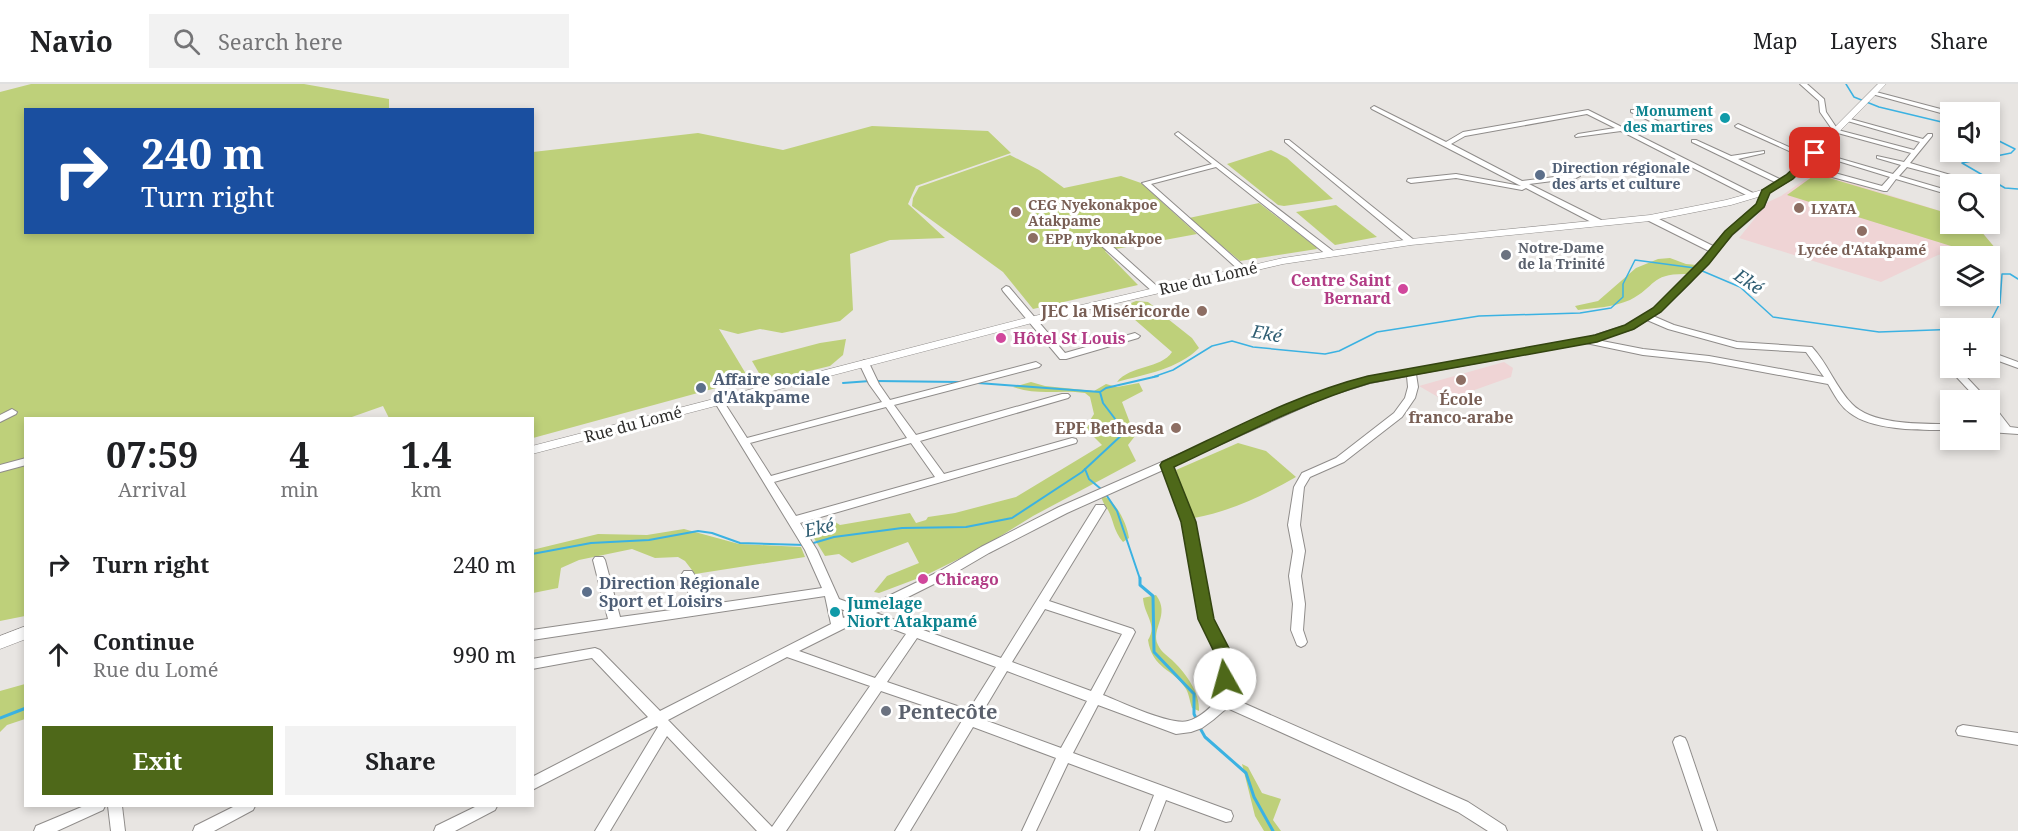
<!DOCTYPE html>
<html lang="en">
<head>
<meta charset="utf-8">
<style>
  body { margin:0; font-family:"Noto Serif",serif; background:#f2f2f2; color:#202124; height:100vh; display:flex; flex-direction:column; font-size:22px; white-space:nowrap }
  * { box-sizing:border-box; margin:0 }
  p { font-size:20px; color:#757577 }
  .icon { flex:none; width:33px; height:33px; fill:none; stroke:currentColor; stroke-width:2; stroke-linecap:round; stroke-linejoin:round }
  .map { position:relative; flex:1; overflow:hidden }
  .side { position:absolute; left:24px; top:333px; width:510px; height:390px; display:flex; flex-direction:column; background:#fff; border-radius:0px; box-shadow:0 3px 9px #0003 }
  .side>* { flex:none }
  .top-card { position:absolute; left:24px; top:24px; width:510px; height:126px; border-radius:0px; box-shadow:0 3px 9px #0003; background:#1a4fa0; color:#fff; overflow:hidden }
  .controls { position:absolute; left:1940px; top:18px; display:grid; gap:12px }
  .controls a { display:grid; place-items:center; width:60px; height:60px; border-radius:0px; background:#fff; box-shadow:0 3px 9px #0003; font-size:30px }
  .pin { position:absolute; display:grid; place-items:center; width:51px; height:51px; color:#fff; margin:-26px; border-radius:12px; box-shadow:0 3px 9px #0006 }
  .me { position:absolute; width:66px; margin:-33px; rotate:353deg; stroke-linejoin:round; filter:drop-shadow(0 0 4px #0008) }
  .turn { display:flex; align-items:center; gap:21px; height:126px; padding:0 18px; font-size:27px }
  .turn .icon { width:78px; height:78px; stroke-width:2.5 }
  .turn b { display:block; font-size:42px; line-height:51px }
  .eta { display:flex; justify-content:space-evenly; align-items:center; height:102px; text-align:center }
  .eta b { font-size:36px; font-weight:700; line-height:42px }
  .primary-button { display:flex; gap:12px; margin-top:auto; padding:12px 18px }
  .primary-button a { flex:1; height:69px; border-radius:0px; background:#4e6819; color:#fff; font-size:24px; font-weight:700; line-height:69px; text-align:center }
  .primary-button a+a { background:#f2f2f2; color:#202124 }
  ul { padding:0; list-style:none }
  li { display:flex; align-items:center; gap:18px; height:90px; padding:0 18px }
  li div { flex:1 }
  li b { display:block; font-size:22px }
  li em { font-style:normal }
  header { display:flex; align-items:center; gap:36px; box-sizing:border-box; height:84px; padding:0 30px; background:#fff; border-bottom:2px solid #e0e0e0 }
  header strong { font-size:28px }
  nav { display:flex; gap:33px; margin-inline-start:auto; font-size:21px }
  .search { width:420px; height:54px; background:#f2f2f2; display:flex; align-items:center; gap:15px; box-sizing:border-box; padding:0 21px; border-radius:0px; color:#757577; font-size:22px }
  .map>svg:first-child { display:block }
  .education { fill:#efd4d5 }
  .green { fill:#bed07a }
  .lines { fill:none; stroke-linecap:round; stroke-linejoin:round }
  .stream-far2 { stroke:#3bb2e2; stroke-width:1.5 }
  .stream-far1 { stroke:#3bb2e2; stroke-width:2 }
  .stream { stroke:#3bb2e2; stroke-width:3 }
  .minor-casing { stroke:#8f8c8a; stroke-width:2 }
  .major-casing { stroke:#8f8c8a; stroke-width:1 }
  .minor { fill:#fff; fill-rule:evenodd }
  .major { fill:#fff; fill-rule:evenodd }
  .route { fill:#4e6819; stroke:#334410; stroke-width:1.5 }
  .culture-dot { fill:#0f9aa8; stroke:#fff; stroke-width:2 }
  .service-dot { fill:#5c6f8a; stroke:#fff; stroke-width:2 }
  .education-dot { fill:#8d6e63; stroke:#fff; stroke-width:2 }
  .worship-dot { fill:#6b7280; stroke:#fff; stroke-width:2 }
  .hotel-dot { fill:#d1479c; stroke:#fff; stroke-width:2 }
  .labels { text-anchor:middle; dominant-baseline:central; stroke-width:6; stroke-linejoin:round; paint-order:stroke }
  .far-culture-label { font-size:14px; font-weight:bold; fill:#0d838f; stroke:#fff; text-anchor:end }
  .far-service-label { font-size:14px; font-weight:bold; fill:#4e5e75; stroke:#fff; text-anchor:start }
  .far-education-label { font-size:14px; font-weight:bold; fill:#785e54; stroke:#fff; text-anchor:start }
  .far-worship-label { font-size:14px; font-weight:bold; fill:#5b616d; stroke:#fff; text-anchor:start }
  .street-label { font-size:16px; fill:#2d2c2b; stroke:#fff }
  .hotel-label { font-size:16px; font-weight:bold; fill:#b23c85; stroke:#fff; text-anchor:start }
  .education-label { font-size:16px; font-weight:bold; fill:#785e54; stroke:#fff; text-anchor:end }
  .service-label { font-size:16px; font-weight:bold; fill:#4e5e75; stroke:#fff; text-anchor:start }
  .culture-label { font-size:16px; font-weight:bold; fill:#0d838f; stroke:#fff; text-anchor:start }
  .water-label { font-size:18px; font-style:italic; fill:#305e73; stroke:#fff }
  .near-worship-label { font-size:20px; font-weight:bold; fill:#5b616d; stroke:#fff; text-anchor:start }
</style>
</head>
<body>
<header>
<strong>Navio</strong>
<div class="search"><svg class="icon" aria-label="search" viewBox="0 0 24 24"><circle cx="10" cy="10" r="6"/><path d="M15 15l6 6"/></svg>Search here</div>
<nav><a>Map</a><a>Layers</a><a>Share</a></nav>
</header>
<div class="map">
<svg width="2018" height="747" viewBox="0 0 2018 747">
  <rect width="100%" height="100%" fill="#e8e5e2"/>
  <g class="education">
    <polygon points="1816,88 1950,130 1950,140 1975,140 1996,165 1988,172 1968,172 1952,168 1938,171 1881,198 1739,154 1768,118 1781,112"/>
    <polygon points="1504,278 1513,284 1511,293 1452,314 1438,313 1419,302"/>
  </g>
  <g class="green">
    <polygon points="31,0 304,0 389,15 389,26 26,26 26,148 532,148 533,68 698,49 783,66 872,42 988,47 1011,69 916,102 908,120 945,154 890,156 850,170 853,226 840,237 782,249 760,245 738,250 719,245 749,295 533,354 532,334 389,334 383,322 349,334 26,334 25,532 0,537 0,8"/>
    <polygon points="1271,66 1287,74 1333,115 1284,122 1278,121 1227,80"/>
    <polygon points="1010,71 1039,86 1064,104 1121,92 1141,99 1197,150 1105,167 1138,201 1033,225 1003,188 912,122 913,114 919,103"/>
    <polygon points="1816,90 1950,130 1950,140 1975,140 1996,165 1988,172 1968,172 1952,168 1951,162 1787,111"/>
    <polygon points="1259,119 1316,163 1317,165 1240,177 1189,134"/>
    <polygon points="1336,121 1377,153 1335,161 1296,128"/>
    <path d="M1670,174L1686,180L1697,181L1688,190C1650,189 1657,202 1630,216C1614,223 1595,224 1578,226L1575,222L1598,217L1636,184L1658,175Z"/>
    <path d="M1136,217L1148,218L1169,234L1168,235L1192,254L1199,264C1178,285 1146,290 1117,298C1130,281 1161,285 1172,268L1134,235L1138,233L1124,222Z"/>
    <polygon points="846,255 843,271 830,282 768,297 763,296 752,277 820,259"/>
    <path d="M1031,298L1045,302L1094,307L1106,300L1117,303L1139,299L1143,307L1122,318L1135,352L1128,361L1136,377L1033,432L983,463L924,492L879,509L874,508L887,492L919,479L908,458L852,479L839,470L825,472L807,443L835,438L840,441L910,429L916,439L926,436L928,433L955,429L1016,413L1102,361L1085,344L1094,330L1090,313L1085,309C1061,305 1038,312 1013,303Z"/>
    <path d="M1238,359L1266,367L1296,393C1263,412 1231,427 1194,434L1184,414L1176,386Z"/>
    <path d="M1104,412C1117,419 1127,440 1129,454L1123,458C1113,446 1114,437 1108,426C1105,422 1103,418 1101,413Z"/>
    <polygon points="684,445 739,460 801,463 805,473 695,490 685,477 678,473 655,474 632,465 579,476 561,484 558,504 533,509 532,466 598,450 647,451"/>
    <path d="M1156,511C1171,531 1150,545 1158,561C1161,568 1169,573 1174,578C1187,591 1200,609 1199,627L1192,624C1190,618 1189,610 1186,605C1174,585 1152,585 1148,556C1158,541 1144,531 1143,514Z"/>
    <polygon points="25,600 25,635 7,641 0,648 0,607"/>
    <polygon points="1242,680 1248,683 1262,709 1281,715 1273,736 1281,747 1264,747 1255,732"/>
  </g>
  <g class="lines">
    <g class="stream-far2">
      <polyline points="1846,0 1854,13 1879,23 1950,40"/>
      <polyline points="1989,52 2015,65 2011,69 1962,79 2005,104 2018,105"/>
      <polyline points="1700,186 1740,203 1773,233 1879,248 1987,244 2000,219 2002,190 2010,190 2018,195"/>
      <polyline points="1153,293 1173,286 1212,262 1232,257 1253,263 1325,270 1339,267 1377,248 1479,232 1580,229 1611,224 1623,213 1623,200 1635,176 1695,184"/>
    </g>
    <g class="stream-far1">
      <polyline points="876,297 960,298"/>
      <polyline points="843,299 870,297"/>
      <polyline points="978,299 1100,308"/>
      <polyline points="1085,385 1089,395 1101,405"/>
      <polyline points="1105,409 1117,427 1140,495"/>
      <polyline points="810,460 834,453 902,444 966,443 1012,434 1082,388 1125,348 1103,319 1100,308 1106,304 1158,292"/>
      <polyline points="532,470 591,459 649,456 698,447 712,449 740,459 805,461"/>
    </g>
    <g class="stream">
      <polyline points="1140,494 1140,501 1153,512 1154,568 1194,610 1194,630 1197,636"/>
      <polyline points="0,634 26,624"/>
      <polyline points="1200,644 1205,653 1246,689 1254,713 1273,747"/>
    </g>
    <defs>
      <g id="minor">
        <polygon points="1800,0 1807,0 1824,15 1826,28 1838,46 1914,66 1920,58 1844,36 1847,34 1923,55 1928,50 1932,50 1932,52 1910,79 1981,100 1971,100 1907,83 1899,92 1950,107 1950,111 1896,95 1887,107 1884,107 1799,84 1799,80 1802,80 1882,102 1890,93 1812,69 1817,68 1893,90 1901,81 1877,74 1877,72 1904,78 1911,69 1834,48 1820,28 1819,17"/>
        <polygon points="1872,8 1876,8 1952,28 1950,28 1950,32 1948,31 1872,10"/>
        <polygon points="1374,22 1446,58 1463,48 1588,26 1757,111 1750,113 1621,47 1576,53 1575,52 1578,50 1615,44 1587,30 1465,52 1451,60 1522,97 1579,90 1580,92 1576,94 1529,100 1601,136 1601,140 1595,140 1526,104 1522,106 1456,94 1411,99 1407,97 1408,95 1456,90 1521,102 1372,25 1371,24"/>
        <polygon points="1631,26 1635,26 1672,44 1667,45 1631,28"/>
        <polygon points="1738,40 1811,73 1813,74 1807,75 1736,43 1735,42"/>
        <polygon points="1178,48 1333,167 1333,171 1327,171 1216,83 1151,100 1247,185 1243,187 1240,187 1142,99 1212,80 1176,51 1175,50"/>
        <polygon points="1285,56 1289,56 1414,156 1414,160 1408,160 1285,58"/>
        <polygon points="1692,56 1696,56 1731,72 1764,67 1764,69 1738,75 1786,98 1779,100 1692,58"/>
        <path d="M1762,106L1769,108L1764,123L1732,151L1690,199L1660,228L1653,232L1674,241L1737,258L1812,263C1828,280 1836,304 1852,320C1872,341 1922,340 1950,340V346C1922,346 1873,347 1850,329C1840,322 1834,310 1828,300L1709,278L1643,271L1586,259L1416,290L1418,303L1415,314L1402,333L1344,378L1310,393L1304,403L1300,441L1305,467L1301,492L1305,520L1303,546L1307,558L1305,561L1301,563L1297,561L1291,546L1293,520L1289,492L1293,467L1288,441L1294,403L1302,389L1336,374L1394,329L1405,314L1408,303L1407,292L1370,299L1328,312L1172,382L1195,438L1212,535L1231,572L1232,614L1468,718L1505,742L1507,747H1488L1458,728L1227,624L1213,636L1202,644L1191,648L1176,650L1098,621L1073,669L1231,727L1233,732L1231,737L1226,738L1166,716L1154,747H1140L1154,711L1068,679L1036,747H1022L1056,674L973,643L910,747H895L963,635L881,607L786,747H757L667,652L610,747H595L658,643L657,642L532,706V693L648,633L592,574L532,585V575L595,564L600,566L660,627L831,540L825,512L532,556V546L608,535L593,476L595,473H603L605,476L620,533L693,523L682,490L684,487H692L694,490L705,521L822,504L805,466L714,317L716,315H722L747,354L882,318L869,300L859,279L864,276L869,279L879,300L890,316L1036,278L1041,281L1039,283L894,321L916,351L1062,310H1068L1070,312L1068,314L920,357L944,390L1072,354L1076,355L1077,357L1076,359L800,439L817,466L839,515L864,524L940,487L981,463L1059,423L1322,308L1368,293L1583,255L1627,241L1654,224L1684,195L1709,167L1647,136V132H1653L1713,162L1726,147L1757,120ZM1647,236L1668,245L1737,264L1806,268L1824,293L1709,272L1643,265L1597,256L1633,245ZM886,323L907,354L771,392L750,359ZM911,359L935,393L796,432L774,398ZM1163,386L1183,438L1200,535L1219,572L1218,615C1210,624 1200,634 1188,637C1171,642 1121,618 1103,611L1135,548L1133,545L1049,517L1106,424L1104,421H1096L1001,574L876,529L948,493L989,469L1067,429ZM841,525L853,530L843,534ZM1045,525L1122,550L1091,607L1012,578ZM865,534L906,550L875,594L799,567ZM917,554L996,583L969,626L887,598ZM787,573L870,602L772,743L668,636ZM1007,587L1087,617L1061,664L979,634Z"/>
        <polygon points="1095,152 1101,152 1159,204 1159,208 1153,208 1095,156"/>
        <polygon points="1006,202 1009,203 1065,269 1135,249 1140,252 1138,254 1066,275 1060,275 1003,207 1002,205"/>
        <polygon points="1999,271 2018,278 2018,284 1996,276 1994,274 1996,272"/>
        <polygon points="1950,282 1950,284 1958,284 1988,316 1978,316 1950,286 1948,284"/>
        <polygon points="1989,320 1993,321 2010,343 2018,344 2018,350 1989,348 1989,342 1999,343 1989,330"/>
        <polygon points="12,325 17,328 16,330 0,338 0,331"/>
        <polygon points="26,374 26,381 0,388 0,381"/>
        <polygon points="1963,641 2018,649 2018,661 1958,651 1956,647 1958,643"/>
        <polygon points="1680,652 1685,654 1687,658 1717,747 1703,747 1673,658 1675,654"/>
        <polygon points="84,722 105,722 103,726 57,747 34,747 36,742"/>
        <polygon points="108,722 122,722 125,747 111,747"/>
        <polygon points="235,722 255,722 253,726 214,747 193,747 195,742"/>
        <polygon points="477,722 497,722 495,726 455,747 434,747 436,742"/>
      </g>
      <g id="major">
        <polygon points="1878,0 1886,0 1793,95 1768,110 1731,121 1650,137 1411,161 1283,180 1032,239 532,370 532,362 1026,234 1283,174 1411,155 1650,131 1726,116 1762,106 1787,91"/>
        <polygon points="26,542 26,555 0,565 0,552"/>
      </g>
    </defs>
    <use href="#minor" class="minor-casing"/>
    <use href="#major" class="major-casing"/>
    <use href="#minor" class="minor"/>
    <use href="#major" class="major"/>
  </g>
  <path class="route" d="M1811,68L1819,69L1793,95L1770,109L1764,123L1732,151L1709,180L1661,228L1634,245L1597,258L1370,299C1302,319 1238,353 1174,383L1196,438L1214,535L1233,572V595L1231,600L1225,602L1219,600L1216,595V572L1198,535L1181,438L1160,381L1162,378C1229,347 1296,310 1368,292L1595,251L1625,241L1653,224L1702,175L1725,147L1756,120L1762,106L1786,91Z"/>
  <g class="culture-dot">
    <circle cx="1725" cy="34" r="6"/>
    <circle cx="835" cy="528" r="6"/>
  </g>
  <g class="service-dot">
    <circle cx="1540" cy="91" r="6"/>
    <circle cx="701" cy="304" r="6"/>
    <circle cx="587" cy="508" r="6"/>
  </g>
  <g class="education-dot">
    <circle cx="1799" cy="124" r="6"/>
    <circle cx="1016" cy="128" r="6"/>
    <circle cx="1862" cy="147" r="6"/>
    <circle cx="1033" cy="154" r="6"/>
    <circle cx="1202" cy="227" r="6"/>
    <circle cx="1461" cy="296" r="6"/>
    <circle cx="1176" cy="344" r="6"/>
  </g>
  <g class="worship-dot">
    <circle cx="1506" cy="171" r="6"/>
    <circle cx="886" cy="627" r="6"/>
  </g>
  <g class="hotel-dot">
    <circle cx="1403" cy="205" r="6"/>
    <circle cx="1001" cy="254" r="6"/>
    <circle cx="923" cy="495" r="6"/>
  </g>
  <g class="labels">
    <g class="far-culture-label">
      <text x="1713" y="26">Monument<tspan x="1713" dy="16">des martires</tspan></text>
    </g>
    <g class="far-service-label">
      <text x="1552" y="83">Direction régionale<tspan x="1552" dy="16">des arts et culture</tspan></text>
    </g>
    <g class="far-education-label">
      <text x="1028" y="120">CEG Nyekonakpoe<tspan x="1028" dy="16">Atakpame</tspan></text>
      <text x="1811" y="124">LYATA</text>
      <text x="1045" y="154">EPP nykonakpoe</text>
      <text x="1862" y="165" text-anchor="middle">Lycée d'Atakpamé</text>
    </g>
    <g class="far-worship-label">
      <text x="1518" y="163">Notre-Dame<tspan x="1518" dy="16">de la Trinité</tspan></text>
    </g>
    <g class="street-label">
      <text transform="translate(1208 194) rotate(-13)">Rue du Lomé</text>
      <text transform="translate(633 340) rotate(-15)">Rue du Lomé</text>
    </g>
    <g class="hotel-label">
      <text x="1391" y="196" text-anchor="end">Centre Saint<tspan x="1391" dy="18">Bernard</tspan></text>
      <text x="1013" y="254">Hôtel St Louis</text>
      <text x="935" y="495">Chicago</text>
    </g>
    <g class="education-label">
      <text x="1190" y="227">JEC la Miséricorde</text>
      <text x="1461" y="315" text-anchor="middle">École<tspan x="1461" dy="18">franco-arabe</tspan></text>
      <text x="1164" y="344">EPE Bethesda</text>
    </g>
    <g class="service-label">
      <text x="713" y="295">Affaire sociale<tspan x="713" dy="18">d'Atakpame</tspan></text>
      <text x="599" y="499">Direction Régionale<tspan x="599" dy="18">Sport et Loisirs</tspan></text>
    </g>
    <g class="culture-label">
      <text x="847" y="519">Jumelage<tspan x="847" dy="18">Niort Atakpamé</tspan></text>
    </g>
    <g class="water-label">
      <text transform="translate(1749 197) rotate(34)">Eké</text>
      <text transform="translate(1267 249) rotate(10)">Eké</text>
      <text transform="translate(819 443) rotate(-13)">Eké</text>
    </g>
    <g class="near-worship-label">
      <text x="898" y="627">Pentecôte</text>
    </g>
  </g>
</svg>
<div class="controls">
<a><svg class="icon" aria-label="sound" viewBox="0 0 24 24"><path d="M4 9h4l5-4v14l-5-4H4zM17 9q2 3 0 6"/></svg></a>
<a><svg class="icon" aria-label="search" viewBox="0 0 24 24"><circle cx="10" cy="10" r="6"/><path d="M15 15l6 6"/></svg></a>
<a><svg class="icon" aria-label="layers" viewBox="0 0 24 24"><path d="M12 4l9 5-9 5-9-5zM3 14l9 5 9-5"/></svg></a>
<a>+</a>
<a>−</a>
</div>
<div class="pin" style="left:1815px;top:69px;background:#d93025"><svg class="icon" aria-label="arrive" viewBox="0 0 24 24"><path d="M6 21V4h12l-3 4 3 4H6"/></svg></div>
<svg class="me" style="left:1225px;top:595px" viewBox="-20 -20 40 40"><circle r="19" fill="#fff"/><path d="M0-13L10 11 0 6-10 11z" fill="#4e6819"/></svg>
<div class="top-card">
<div class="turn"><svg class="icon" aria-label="right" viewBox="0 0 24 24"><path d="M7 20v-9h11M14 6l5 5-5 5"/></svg><div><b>240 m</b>Turn right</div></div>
</div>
<section class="side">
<div class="eta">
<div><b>07:59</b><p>Arrival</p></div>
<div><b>4</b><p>min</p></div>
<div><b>1.4</b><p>km</p></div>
</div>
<ul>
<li><svg class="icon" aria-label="right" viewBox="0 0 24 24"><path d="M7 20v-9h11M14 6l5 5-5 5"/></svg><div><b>Turn right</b></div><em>240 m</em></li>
<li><svg class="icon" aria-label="ahead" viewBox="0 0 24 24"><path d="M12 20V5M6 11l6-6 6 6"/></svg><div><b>Continue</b><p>Rue du Lomé</p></div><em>990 m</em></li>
</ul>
<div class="primary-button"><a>Exit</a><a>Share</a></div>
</section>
</div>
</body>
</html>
